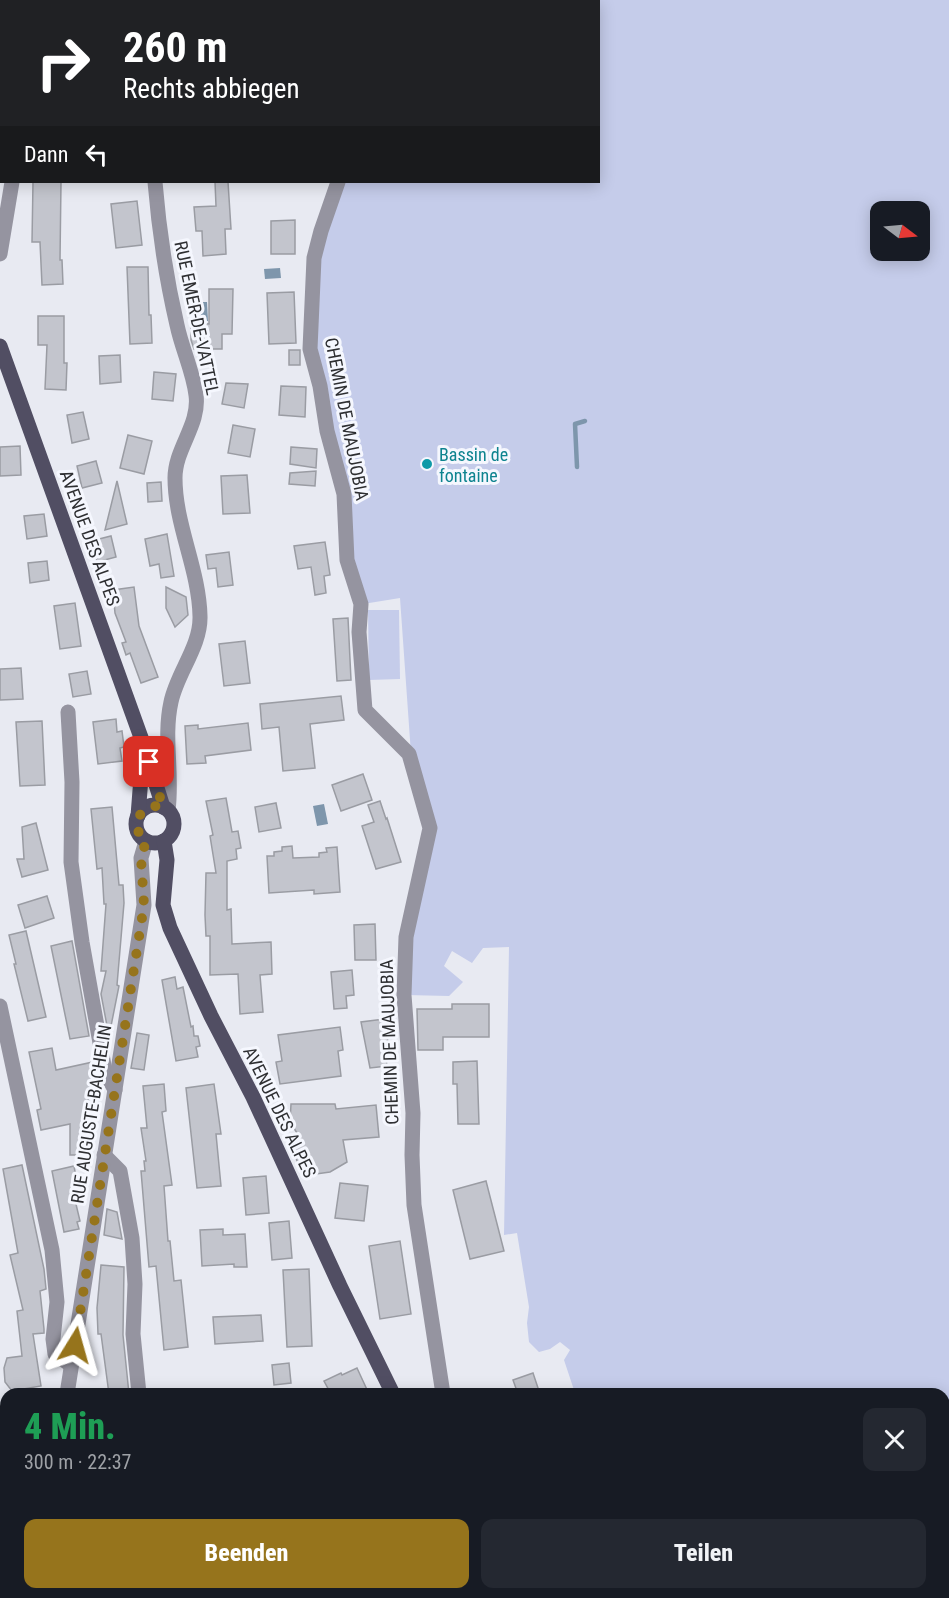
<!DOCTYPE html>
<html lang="de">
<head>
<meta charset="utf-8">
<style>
  body { margin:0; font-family:"Roboto Condensed",sans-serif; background:#242831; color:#f1f3f6; height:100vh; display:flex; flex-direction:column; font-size:22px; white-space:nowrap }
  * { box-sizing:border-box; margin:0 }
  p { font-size:20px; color:#9ea1a6 }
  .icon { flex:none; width:33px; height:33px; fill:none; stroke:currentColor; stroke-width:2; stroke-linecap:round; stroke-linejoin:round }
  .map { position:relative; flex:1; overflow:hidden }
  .details { position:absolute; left:0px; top:1388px; width:950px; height:212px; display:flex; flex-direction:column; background:#171b24; border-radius:18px 18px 0 0; box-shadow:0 3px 15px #0003 }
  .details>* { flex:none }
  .banner { position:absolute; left:0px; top:0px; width:600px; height:183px; box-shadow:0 3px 15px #0003; background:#202124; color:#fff; overflow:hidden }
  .needle { width:39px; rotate:106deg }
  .controls { position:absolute; left:870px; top:201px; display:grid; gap:12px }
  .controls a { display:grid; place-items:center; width:60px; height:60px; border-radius:12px; background:#171b24; box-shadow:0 3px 15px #0003; font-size:30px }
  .pin { position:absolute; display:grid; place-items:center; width:51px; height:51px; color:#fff; margin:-26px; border-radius:12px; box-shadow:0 3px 9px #0006 }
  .me { position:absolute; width:66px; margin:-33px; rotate:8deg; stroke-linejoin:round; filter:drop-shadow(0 0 4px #0008) }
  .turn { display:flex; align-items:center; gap:21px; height:126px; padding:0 24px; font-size:27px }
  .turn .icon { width:78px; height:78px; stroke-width:2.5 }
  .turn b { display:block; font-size:42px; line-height:51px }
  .then { display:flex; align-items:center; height:57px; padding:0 24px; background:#0003; gap:12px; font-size:22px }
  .round { display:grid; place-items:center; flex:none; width:63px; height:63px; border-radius:12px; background:#242831 }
  .summary { display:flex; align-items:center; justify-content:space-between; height:102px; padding:0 24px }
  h1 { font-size:36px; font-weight:800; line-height:45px; color:#1e9e55 }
  .action { display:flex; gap:12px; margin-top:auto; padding:12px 24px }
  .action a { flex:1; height:69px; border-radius:12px; background:#96741c; color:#fff; font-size:24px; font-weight:800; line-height:69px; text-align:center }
  .action a+a { background:#242831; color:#f1f3f6 }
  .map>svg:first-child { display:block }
  .green { fill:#c5ccea; fill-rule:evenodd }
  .water { fill:#7e96ac }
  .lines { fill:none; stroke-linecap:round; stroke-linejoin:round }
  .stream { stroke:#7e96ac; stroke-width:4.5 }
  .building { fill:#c3c5cd; stroke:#9a9ca3; stroke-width:1.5 }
  .minor { stroke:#9594a0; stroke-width:15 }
  .major { stroke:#514e63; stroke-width:15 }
  .route { stroke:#96741c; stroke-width:10; stroke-dasharray:0 18 }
  .culture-dot { fill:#0f9aa8; stroke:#f5f7fe; stroke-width:2 }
  .labels { text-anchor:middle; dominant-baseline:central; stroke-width:6; stroke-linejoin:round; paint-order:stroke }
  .street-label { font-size:18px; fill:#2e2f32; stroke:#f5f7fe }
  .culture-label { font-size:18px; fill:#0d838f; stroke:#f5f7fe; text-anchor:start }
</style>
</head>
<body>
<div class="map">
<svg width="949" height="1598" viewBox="0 0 949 1598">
  <rect width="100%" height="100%" fill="#e8eaf2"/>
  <g class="green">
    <path d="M323,0H949V1598H632L628,1593H944V1394L575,1393L564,1360L570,1350L560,1342L550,1349L539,1352L529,1342L527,1323L529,1307L517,1233L504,1235L509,947L483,948L472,963L452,951L444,966L463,982L449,996L406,995L408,936L432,828L411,754L400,598L363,604L349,560L316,353V287L326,224L340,182H598V2ZM880,212H920V250H880Z"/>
    <polygon points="368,610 399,610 400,679 369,680"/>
    <polygon points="408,1593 564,1593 565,1598 413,1598 411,1596 391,1598"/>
  </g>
  <g class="water">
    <polygon points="280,268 281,278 265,279 264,269"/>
    <polygon points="200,302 207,302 208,321 201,321"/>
    <polygon points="324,804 328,824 317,826 313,806"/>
  </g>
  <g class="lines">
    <polyline class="stream" points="577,467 575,424 585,421"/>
  </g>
  <g class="building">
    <polygon points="33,182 61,182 60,260 62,260 63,284 42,285 40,242 32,242"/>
    <polygon points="215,182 228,182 231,229 225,229 226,254 203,256 202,231 196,231 194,207 216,206"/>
    <polygon points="137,201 142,245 116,248 111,204"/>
    <polygon points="295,220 295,254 271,254 271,221"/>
    <polygon points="127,267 148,267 149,315 151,315 152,343 130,344"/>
    <polygon points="209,289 233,289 232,334 222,334 222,349 194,349 191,340 191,323 209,324"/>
    <polygon points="294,292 296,343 269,344 267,293"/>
    <polygon points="38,316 64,316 64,363 67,363 66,390 45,389 47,345 38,345"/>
    <rect x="289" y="350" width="11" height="15"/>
    <polygon points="120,355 121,382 100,384 99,356"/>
    <polygon points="154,372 176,374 173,401 152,399"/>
    <polygon points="226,383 248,384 244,408 222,404"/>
    <polygon points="281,386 306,387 305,417 279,415"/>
    <polygon points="83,412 89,439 72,443 67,415"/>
    <polygon points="233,425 255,429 250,457 228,453"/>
    <polygon points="128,435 152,441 144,474 120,468"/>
    <polygon points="20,446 21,475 0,476 0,447"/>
    <polygon points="291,447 317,449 316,468 290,464"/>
    <polygon points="96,461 102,483 82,488 77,466"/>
    <polygon points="316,471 315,486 289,484 290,473"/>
    <polygon points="247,475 250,513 223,514 221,476"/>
    <polygon points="117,481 127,524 105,530"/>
    <polygon points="161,482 162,501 148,502 147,483"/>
    <polygon points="44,514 47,536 27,539 24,516"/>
    <polygon points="167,534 174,576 161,578 159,564 150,566 145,539"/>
    <polygon points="111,536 116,557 97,562 91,541"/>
    <polygon points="325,542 330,575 324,576 326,593 315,595 311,567 298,569 294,546"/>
    <polygon points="229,552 233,585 218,587 216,568 208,569 206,555"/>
    <polygon points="47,561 49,580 30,583 28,563"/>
    <polygon points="134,587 139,626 158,677 141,683 130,653 126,655 122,643 126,642 115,613 113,590"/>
    <polygon points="166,587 186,597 188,615 175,627 166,608"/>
    <polygon points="75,603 81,646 60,649 54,606"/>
    <polygon points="348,618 351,680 337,681 333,619"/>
    <polygon points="245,641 250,683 224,686 219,644"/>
    <polygon points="21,668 23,699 0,700 0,669"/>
    <polygon points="87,671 91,694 73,697 69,674"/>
    <polygon points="341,696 344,720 310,724 315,768 283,771 279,727 262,729 260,704"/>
    <polygon points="116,719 117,732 122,731 124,747 120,748 122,761 98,764 93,722"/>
    <polygon points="42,721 45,785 20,786 16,722"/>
    <polygon points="248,723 251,750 205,756 206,763 187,764 185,726 198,725 198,729"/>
    <polygon points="363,774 372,800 341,811 332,785"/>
    <polygon points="226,798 232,832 238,831 241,848 236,849 237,859 227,861 227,910 231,909 232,944 271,942 272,974 260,975 263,1012 240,1014 238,974 210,975 210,936 206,936 205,915 206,873 216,873 210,836 213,835 206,801"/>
    <polygon points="380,801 386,819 387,818 401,862 376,869 362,826 374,822 368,805"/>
    <polygon points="276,803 281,828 259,832 255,807"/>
    <polygon points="112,807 119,885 123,885 124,903 117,985 119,986 110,1031 108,1031 101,994 106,971 101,971 106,904 104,904 102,868 97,869 91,809"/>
    <polygon points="36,823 48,870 22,877 17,859 24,859 22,827"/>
    <polygon points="292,846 293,858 319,857 319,853 327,852 326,848 337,847 340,892 314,894 314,890 269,893 267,856 274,856 274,852 282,851 282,847"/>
    <polygon points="47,896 54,918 25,928 18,905"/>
    <polygon points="375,924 376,960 355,960 354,925"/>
    <polygon points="26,931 46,1017 28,1021 14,964 16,964 9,935"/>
    <polygon points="72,941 89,1036 70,1039 51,946"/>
    <polygon points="352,970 354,995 346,996 347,1008 334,1009 331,972"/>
    <polygon points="175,977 177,989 183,987 191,1027 193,1026 194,1036 198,1036 200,1046 196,1047 198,1057 176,1061 162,980"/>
    <polygon points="452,1004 489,1004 489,1037 443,1037 443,1050 418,1050 417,1009 452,1009"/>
    <polygon points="384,1019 388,1042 384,1042 387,1066 370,1068 361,1022"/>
    <polygon points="340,1027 343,1050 338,1051 341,1076 280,1084 276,1062 282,1061 278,1035"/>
    <polygon points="137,1033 149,1035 144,1070 131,1068"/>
    <polygon points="52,1048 56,1070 93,1062 100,1088 86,1091 93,1117 90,1118 91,1155 70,1155 70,1124 41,1130 37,1110 41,1109 29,1052"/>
    <polygon points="477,1061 479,1124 458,1124 457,1084 453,1084 453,1062"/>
    <polygon points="164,1084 166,1111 162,1112 172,1185 164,1186 168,1241 170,1241 174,1281 181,1280 188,1347 164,1350 156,1266 149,1267 141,1171 145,1171 144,1161 146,1161 141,1128 147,1128 143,1086"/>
    <polygon points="214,1084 221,1134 216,1134 221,1186 197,1188 186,1088"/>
    <polygon points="291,1104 335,1104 336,1109 376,1105 379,1137 343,1140 347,1162 330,1172 302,1176 293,1149 297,1133 290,1122"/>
    <polygon points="22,1165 44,1269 46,1289 40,1291 44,1329 44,1333 33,1334 41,1386 12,1391 5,1382 4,1368 7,1358 22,1356 17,1311 23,1310 10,1255 18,1253 3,1169"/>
    <polygon points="74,1166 80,1199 75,1200 80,1221 77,1222 79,1229 64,1232 52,1171"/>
    <polygon points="266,1176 269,1213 246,1215 243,1178"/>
    <polygon points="486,1181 504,1251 470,1259 453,1190"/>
    <polygon points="340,1183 368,1186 364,1221 335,1218"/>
    <polygon points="107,1209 117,1212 122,1239 104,1235"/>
    <polygon points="289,1221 292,1258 272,1260 269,1223"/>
    <polygon points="223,1229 223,1235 245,1234 247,1267 234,1267 234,1264 202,1266 200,1230"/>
    <polygon points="400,1241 411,1314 380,1319 369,1246"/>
    <polygon points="101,1265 124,1267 123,1335 129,1394 109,1394 101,1334 98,1334 97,1308"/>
    <polygon points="309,1269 312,1346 287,1347 283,1270"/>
    <polygon points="261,1315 263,1341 215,1344 213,1317"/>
    <polygon points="289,1363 291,1383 274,1385 272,1365"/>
    <polygon points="357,1368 369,1394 331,1394 324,1381 341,1373 342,1375"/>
    <polygon points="533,1373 540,1394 518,1394 513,1380"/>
  </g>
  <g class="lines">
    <g class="minor">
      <polyline points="4,0 4,2"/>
      <polyline points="320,0 320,2"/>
      <polyline points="142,2 142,0"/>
      <path d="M155,182C159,230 166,278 177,325C182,349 193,371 196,395C200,425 175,448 175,478C175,525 199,569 200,616C201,646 177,673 171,702C163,738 173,774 168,810"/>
      <polyline points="338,182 321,231 314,258 310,349 320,386 327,431 344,494 347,560 361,604 359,632 365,710 409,754 430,828 406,937 404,995 413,1113 412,1155 414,1205 443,1394"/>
      <polyline points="0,254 12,182"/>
      <polyline points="68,712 72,782 71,862 82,942 105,1071 115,1090"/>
      <polyline points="0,1006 52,1250 57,1302 53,1339 55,1354 71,1365"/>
      <polyline points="104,1155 120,1171 132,1238 135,1284 133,1334 139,1394"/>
      <polyline points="67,1394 144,905 141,858 146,841"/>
      <polyline points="70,1593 70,1598"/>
    </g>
    <g class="major">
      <polyline points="0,346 143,743 163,807"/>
      <circle cx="155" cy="824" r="19"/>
      <polyline points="138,816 143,752"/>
      <polyline points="164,841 167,860 163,905 170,928 211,1016 253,1097 340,1286 393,1394"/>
      <polyline points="552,1593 559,1598"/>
    </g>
  </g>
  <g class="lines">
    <path class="route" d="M75,1345L144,905L141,858L146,841C127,827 141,801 163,807L149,762"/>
  </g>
  <circle class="culture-dot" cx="427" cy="464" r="6"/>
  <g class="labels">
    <g class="street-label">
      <text transform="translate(197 318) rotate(78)">RUE EMER-DE-VATTEL</text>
      <text transform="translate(347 419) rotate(79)">CHEMIN DE MAUJOBIA</text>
      <text transform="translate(90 538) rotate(70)">AVENUE DES ALPES</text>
      <text transform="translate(389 1042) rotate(-92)">CHEMIN DE MAUJOBIA</text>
      <text transform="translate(280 1112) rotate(64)">AVENUE DES ALPES</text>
      <text transform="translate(91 1114) rotate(-81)">RUE AUGUSTE-BACHELIN</text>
    </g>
    <g class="culture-label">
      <text x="439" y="454">Bassin de<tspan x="439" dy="21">fontaine</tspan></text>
    </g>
  </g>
</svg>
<div class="controls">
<a><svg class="needle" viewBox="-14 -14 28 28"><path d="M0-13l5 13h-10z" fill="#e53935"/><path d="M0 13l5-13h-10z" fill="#9ea1a6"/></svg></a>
</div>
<div class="pin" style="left:149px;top:762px;background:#d93025"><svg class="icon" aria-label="arrive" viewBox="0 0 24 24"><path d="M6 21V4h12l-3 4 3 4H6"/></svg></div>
<svg class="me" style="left:75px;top:1345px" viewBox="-20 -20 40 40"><path d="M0-17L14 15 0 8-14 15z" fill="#96741c" stroke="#fff" stroke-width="4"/></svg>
<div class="banner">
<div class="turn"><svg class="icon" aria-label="right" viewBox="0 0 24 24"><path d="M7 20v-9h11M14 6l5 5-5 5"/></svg><div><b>260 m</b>Rechts abbiegen</div></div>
<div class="then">Dann<svg class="icon" aria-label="left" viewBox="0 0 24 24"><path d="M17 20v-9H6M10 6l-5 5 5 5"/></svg></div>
</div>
<section class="details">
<div class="summary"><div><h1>4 Min.</h1><p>300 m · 22:37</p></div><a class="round"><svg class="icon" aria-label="close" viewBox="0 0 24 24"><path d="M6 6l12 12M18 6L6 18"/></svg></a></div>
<div class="action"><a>Beenden</a><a>Teilen</a></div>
</section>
</div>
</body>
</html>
